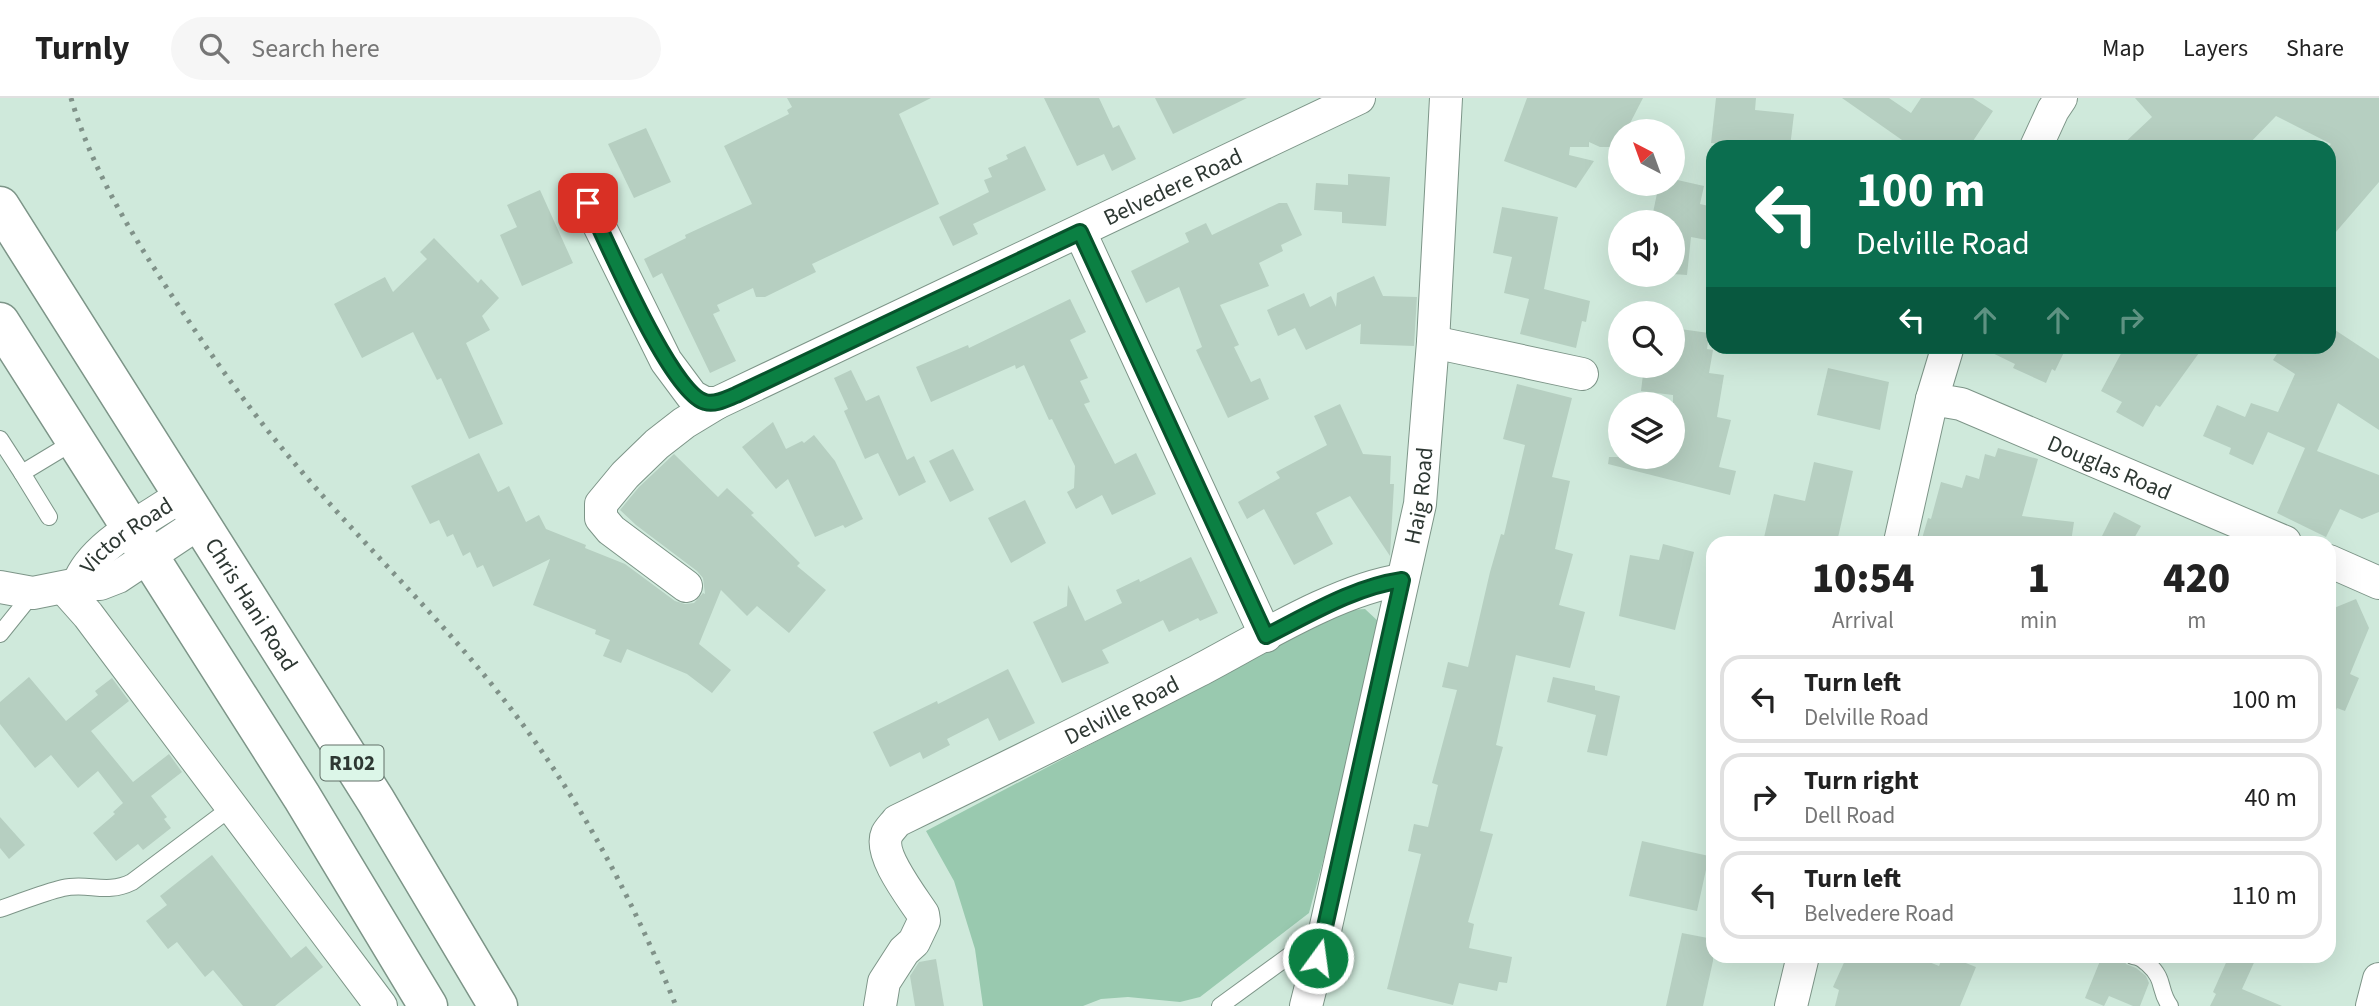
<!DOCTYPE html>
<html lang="en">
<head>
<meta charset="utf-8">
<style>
  body { margin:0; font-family:"Source Sans 3",sans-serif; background:#f6f6f6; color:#222; height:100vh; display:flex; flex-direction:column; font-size:26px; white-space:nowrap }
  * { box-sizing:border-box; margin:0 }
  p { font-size:23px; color:#767676 }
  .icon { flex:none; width:38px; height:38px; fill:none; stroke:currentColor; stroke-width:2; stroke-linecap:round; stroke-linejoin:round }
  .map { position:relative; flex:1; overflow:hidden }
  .panel { position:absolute; left:1706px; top:438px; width:630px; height:427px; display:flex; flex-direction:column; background:#fff; border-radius:21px; box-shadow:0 7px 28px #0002 }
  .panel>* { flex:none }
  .banner { position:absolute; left:1706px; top:42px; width:630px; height:214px; border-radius:21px; box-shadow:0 7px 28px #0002; background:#0b6e4f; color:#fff; overflow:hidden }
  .needle { width:46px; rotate:319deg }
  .tools { position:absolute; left:1608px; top:21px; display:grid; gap:14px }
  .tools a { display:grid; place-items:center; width:77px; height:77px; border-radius:50%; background:#fff; box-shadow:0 7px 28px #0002; font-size:35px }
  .pin { position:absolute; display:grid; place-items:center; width:60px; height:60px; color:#fff; margin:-30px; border-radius:14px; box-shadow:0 4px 10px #0006 }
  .me { position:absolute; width:77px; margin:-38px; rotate:14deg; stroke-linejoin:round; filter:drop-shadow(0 0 5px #0008) }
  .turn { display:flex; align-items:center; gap:24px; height:147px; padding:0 35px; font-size:32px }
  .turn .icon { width:91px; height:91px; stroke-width:2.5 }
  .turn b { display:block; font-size:49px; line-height:60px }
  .lanes { display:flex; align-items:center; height:66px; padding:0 35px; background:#0003; justify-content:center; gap:35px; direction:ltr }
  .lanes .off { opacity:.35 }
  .eta { display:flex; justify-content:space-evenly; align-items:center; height:119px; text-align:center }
  .eta b { font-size:42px; font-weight:800; line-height:49px }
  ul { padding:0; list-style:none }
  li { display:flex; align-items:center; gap:21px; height:88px; margin:0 14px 10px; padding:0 21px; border:4px solid #e0e0e0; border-radius:21px }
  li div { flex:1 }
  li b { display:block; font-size:26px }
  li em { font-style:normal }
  header { display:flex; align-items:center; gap:42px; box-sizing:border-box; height:98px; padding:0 35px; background:#fff; border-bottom:2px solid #e0e0e0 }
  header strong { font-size:33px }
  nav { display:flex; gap:38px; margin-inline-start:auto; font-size:24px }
  .search { width:490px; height:63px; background:#f6f6f6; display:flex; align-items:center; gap:18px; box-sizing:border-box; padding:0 24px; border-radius:38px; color:#767676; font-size:26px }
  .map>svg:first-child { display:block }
  .green { fill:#99c9af }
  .building { fill:#b6cfc1 }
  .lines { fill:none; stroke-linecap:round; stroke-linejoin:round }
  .lane-casing { stroke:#7d9588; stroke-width:18 }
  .street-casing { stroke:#7d9588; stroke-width:34 }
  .primary-casing { stroke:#7d9588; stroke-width:41 }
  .lane { stroke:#fff; stroke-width:16 }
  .street { stroke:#fff; stroke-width:32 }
  .primary { stroke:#fff; stroke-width:38 }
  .rail { stroke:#809289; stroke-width:5; stroke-dasharray:3.5 7; stroke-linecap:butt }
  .route-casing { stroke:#07532c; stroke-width:18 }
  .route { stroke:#0b8043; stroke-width:12 }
  .labels { text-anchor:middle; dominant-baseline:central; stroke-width:7; stroke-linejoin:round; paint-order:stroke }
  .shield { fill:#dcf6e8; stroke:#627169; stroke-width:2 }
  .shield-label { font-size:21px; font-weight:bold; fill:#2e3833 }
  .street-label { font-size:23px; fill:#2e3833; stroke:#dcf6e8 }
</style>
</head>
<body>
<header>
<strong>Turnly</strong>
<div class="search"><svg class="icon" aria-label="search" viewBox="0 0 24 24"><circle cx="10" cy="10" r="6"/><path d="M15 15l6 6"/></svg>Search here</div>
<nav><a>Map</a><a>Layers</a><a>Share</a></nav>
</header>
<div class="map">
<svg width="2379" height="908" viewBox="0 0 2379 908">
  <rect width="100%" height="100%" fill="#cfe9db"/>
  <polygon class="green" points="1365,511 1379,524 1383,540 1309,815 1200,899 1180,904 1128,899 1101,901 1083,908 983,908 975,851 954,783 926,733 1310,531 1350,512"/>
  <g class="building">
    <polygon points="787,0 931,0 899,16 939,106 812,166 816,174 765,199 756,199 753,190 717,207 720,213 713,216 736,263 710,275 662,175 653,180 644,161 686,140 685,137 752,106 724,48 789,16 787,12 792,9"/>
    <polygon points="1044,0 1099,0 1113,30 1119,27 1136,61 1112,73 1104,56 1077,68"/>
    <polygon points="1155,0 1247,0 1173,36"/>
    <polygon points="1527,0 1643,0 1626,33 1620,33 1618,49 1600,49 1589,44 1589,49 1570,49 1569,57 1594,63 1576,90 1504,63"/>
    <polygon points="1716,0 1756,0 1755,12 1794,16 1790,49 1725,49 1725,46 1711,45"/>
    <polygon points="1842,0 1889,0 1911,15 1921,0 1973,0 1993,13 1969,49 1912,49"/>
    <polygon points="2135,0 2379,0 2379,84 2329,142 2329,48 2331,46 2276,18 2246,49 2120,49 2152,19"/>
    <polygon points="646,30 671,84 634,100 608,46"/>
    <polygon points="1025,48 1046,92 973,126 978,136 953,148 939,119 989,94 984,82 992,79 988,70 1008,61 1006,57"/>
    <polygon points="1348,76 1390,79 1386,128 1342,125 1342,114 1314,112 1316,85 1348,87"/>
    <polygon points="1673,81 1704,88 1700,106 1713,109 1707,142 1691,139 1687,177 1673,176 1673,124 1651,124 1659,86 1673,86"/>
    <polygon points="540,92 573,165 522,188 500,137 517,129 507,107"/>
    <polygon points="1279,105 1287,105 1302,137 1281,147 1283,153 1259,165 1269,188 1220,207 1239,247 1234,249 1251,284 1260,280 1269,301 1228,320 1196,252 1202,249 1179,189 1146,205 1131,173 1189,144 1185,135 1206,125 1212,137"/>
    <polygon points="1502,109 1558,119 1544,191 1590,203 1586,224 1582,223 1576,250 1520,236 1529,201 1504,195 1512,159 1493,155"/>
    <polygon points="434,140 478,185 481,181 499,200 482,218 490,232 466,245 503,326 469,341 441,280 437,282 413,234 362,260 334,206 385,179 393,194 427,161 420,154"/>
    <polygon points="1374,178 1383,198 1417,199 1414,248 1360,246 1361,226 1306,252 1295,230 1278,238 1267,212 1304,195 1310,209 1331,198 1336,209 1337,195"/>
    <polygon points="1070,201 1086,234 1070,242 1088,280 1080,283 1090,304 1084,306 1115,366 1136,355 1156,396 1112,417 1102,397 1076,411 1067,394 1074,390 1075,368 1052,321 1049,322 1024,267 1016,271 1015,267 931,304 916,269 968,247 969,250"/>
    <polygon points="2329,228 2379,261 2379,332 2338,305 2317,353 2379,377 2379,414 2362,421 2340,411 2326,439 2277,415 2305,350 2268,334 2253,367 2229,356 2231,350 2203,338 2217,307 2245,319 2251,305 2278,314 2295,276 2273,262 2282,248 2329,248"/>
    <polygon points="1673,230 1709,235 1707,251 1713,252 1709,275 1724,277 1717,319 1731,322 1719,369 1736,373 1730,397 1608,366 1609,359 1673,359 1673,297 1641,293 1644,268 1673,268"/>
    <polygon points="1978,248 2067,248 2055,273 2052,271 2046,285 2013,270 2015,266"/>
    <polygon points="2125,248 2204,248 2160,309 2156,307 2143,329 2116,314 2122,304 2101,293"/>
    <polygon points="1828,270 1889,284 1880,332 1817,317"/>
    <polygon points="851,272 866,303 879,297 907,362 914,358 926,384 899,398 878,355 865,361 844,313 848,311 834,280"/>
    <polygon points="1517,286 1572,300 1552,379 1570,383 1555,451 1573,456 1559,507 1585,514 1570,570 1516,557 1496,647 1503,649 1480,733 1493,736 1468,824 1474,826 1469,850 1512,859 1507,885 1499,884 1497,893 1459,885 1453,907 1387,891 1421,756 1408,753 1414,726 1428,729 1438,687 1432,685 1457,592 1442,589 1448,564 1468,569 1490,474 1501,436 1504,437 1525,347 1503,341"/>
    <polygon points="1340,306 1363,356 1391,358 1390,386 1394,386 1390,458 1350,398 1316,415 1333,446 1294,467 1264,411 1247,421 1238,404 1280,380 1276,374 1327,347 1314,318"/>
    <polygon points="773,324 786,351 802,343 804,345 814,337 835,363 863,421 845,430 843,427 815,439 788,381 776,391 742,349"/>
    <polygon points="1998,350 2038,361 2022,418 2074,424 2071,444 1921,444 1928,420 1931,421 1941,384 1962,390 1966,377 1979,381 1985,356 1995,359"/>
    <polygon points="953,351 974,392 950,404 929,363"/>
    <polygon points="479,355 498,394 509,388 526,424 539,417 546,431 586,447 585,450 625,466 675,503 685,506 694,505 703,495 705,496 703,480 697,473 636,427 620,412 639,389 674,356 718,399 727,390 754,415 751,417 800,465 797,468 826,492 789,535 757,508 747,518 721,492 699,546 731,572 712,595 687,576 627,551 621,565 603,558 610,542 595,536 596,532 533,507 550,461 493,489 483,467 477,470 470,454 463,458 453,436 447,439 439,422 430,426 411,388"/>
    <polygon points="1814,364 1853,373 1837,444 1763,444 1774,396 1805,403"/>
    <polygon points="1025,402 1046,445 1011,465 988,420"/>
    <polygon points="2114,414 2141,428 2132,444 2099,444"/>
    <polygon points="1663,446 1694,454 1675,532 1619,518 1630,457 1659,462"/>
    <polygon points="1191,459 1218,515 1200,523 1198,520 1169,534 1163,522 1102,552 1109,565 1062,585 1033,524 1067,508 1068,487 1085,523 1122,505 1116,492 1139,481 1140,484"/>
    <polygon points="2356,501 2369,530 2350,576 2359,580 2345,613 2337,610 2329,626 2329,512"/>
    <polygon points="1008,571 1035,625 999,643 988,620 947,641 950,647 923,661 920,654 890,669 873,634 937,603 938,606"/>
    <polygon points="29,579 66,623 98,597 95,593 112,580 129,603 91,633 133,684 169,656 182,674 151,698 167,719 164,721 171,730 143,752 138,746 116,763 93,735 115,716 113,714 123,705 98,673 78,690 51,657 35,670 0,626 0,604"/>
    <polygon points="1553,579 1595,588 1595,592 1620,598 1607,658 1587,654 1596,617 1547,604"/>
    <polygon points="0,719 25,747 9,761 0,750"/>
    <polygon points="1642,743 1709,758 1697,813 1629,798"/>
    <polygon points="212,757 291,860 306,848 323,869 275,908 243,908 213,872 205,879 177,844 168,851 146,823 167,807 160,798"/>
    <polygon points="1682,835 1713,841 1713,863 1703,908 1666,908"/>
    <polygon points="1847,858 1914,858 1939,868 1943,858 1948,858 1976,869 1960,908 1835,908 1839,892 1833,889"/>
    <polygon points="2102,858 2123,858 2126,866 2136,870 2146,878 2149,885 2140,908 2133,908 2109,898 2104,908 2085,900"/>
    <polygon points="2229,858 2257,858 2242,891 2282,908 2210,908 2216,896 2213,894"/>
    <polygon points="936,861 944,908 915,908 910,878 919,864"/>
  </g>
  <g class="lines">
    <defs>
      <g id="lane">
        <polyline points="0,341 22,375 75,343"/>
        <polyline points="22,375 49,419"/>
        <polyline points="0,536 33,495"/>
        <path d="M0,811C21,804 42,795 63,790C88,784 106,797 132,784L232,709"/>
        <path d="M2133,858C2140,859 2142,861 2148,866C2166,882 2158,892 2170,908"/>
        <polyline points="1220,908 1297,852 1322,838"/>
      </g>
      <g id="street">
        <polyline points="2036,49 2053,12 2061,0"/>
        <path id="s1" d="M588,105L666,263L692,298L705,305H717L1359,0"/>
        <polyline points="1080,134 1266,538"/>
        <polyline points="1433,244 1582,276"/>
        <path id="s2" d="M1932,301L1961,306L2285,444"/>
        <polyline points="1900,444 1932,301 1948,248"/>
        <polyline points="2329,463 2379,485"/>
        <path id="s3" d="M78,486C92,447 149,420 182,397"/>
        <polyline points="686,488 611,432 601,420 601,406 625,377 657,346 684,325 717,305"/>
        <polyline points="0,489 33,495 78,486 100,486 118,479 199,425"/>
        <polyline points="64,490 88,517 381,908"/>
        <path id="s4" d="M880,908L884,884L904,853L914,844L924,823L923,816C912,799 878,756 887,736C889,732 894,727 897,723C998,674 1099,624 1198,573C1257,542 1338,491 1402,482"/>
        <path id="s5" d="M1306,908L1324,837L1420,406L1433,244L1446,0"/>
        <polyline points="1791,908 1803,858"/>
        <polyline points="2372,908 2379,881"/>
      </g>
      <g id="primary">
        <path id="s6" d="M0,108L376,703L498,908"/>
        <polyline points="0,224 302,699 428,908"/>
      </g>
    </defs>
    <use href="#lane" class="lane-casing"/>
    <use href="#street" class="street-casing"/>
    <use href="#primary" class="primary-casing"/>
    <use href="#lane" class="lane"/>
    <use href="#street" class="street"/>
    <use href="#primary" class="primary"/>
    <path class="rail" d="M71,0C91,68 126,127 165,187C207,252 251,315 302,374C364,447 433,513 493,588C571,684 630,794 676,908"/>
  </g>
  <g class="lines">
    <defs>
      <path id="route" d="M588,105C606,141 671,296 705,304C715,307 726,301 736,297L1080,134L1266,538C1310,516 1354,489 1402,482L1318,860"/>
    </defs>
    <use href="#route" class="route-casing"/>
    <use href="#route" class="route"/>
  </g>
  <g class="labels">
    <rect class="shield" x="320.5" y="647.5" width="63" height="35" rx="5"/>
    <g class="shield-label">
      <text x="352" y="665">R102</text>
    </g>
    <g class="street-label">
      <text stroke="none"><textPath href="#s1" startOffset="751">Belvedere Road</textPath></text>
      <text stroke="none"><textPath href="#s2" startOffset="191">Douglas Road</textPath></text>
      <text stroke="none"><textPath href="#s5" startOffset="523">Haig Road</textPath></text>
      <text stroke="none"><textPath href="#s3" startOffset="70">Victor Road</textPath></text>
      <text stroke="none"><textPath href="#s6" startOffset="471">Chris Hani Road</textPath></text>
      <text stroke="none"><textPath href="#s4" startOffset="462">Delville Road</textPath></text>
    </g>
  </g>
</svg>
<div class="tools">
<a><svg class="needle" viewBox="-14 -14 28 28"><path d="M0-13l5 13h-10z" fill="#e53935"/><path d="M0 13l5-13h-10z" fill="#767676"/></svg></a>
<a><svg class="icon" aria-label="sound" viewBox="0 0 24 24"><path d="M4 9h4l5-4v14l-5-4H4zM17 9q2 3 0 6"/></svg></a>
<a><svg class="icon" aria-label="search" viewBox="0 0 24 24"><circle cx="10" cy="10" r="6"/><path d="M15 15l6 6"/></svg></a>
<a><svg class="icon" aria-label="layers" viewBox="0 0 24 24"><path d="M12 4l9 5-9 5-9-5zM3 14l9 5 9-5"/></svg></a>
</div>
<div class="pin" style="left:588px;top:105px;background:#d93025"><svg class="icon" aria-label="arrive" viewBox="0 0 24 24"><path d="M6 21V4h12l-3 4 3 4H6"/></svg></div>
<svg class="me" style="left:1318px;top:860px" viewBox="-20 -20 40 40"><circle r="17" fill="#0b8043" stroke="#fff" stroke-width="3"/><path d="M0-11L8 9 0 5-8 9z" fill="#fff"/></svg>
<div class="banner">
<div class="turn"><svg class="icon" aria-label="left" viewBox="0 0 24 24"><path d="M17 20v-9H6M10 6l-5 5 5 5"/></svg><div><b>100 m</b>Delville Road</div></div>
<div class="lanes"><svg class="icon" aria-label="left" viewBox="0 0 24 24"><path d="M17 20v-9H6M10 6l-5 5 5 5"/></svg><svg class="icon off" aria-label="ahead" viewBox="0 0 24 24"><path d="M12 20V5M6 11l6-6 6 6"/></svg><svg class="icon off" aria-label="ahead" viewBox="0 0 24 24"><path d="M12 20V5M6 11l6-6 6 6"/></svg><svg class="icon off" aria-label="right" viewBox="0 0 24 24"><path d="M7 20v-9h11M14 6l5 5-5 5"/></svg></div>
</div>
<section class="panel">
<div class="eta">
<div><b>10:54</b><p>Arrival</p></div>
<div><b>1</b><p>min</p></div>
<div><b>420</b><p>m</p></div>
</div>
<ul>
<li><svg class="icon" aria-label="left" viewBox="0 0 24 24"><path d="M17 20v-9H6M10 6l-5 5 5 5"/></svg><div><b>Turn left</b><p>Delville Road</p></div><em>100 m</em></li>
<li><svg class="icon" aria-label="right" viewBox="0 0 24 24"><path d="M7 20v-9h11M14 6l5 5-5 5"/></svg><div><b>Turn right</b><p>Dell Road</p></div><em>40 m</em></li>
<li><svg class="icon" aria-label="left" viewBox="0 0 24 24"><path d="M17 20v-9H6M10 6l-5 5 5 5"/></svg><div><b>Turn left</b><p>Belvedere Road</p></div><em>110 m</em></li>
</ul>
</section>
</div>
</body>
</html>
